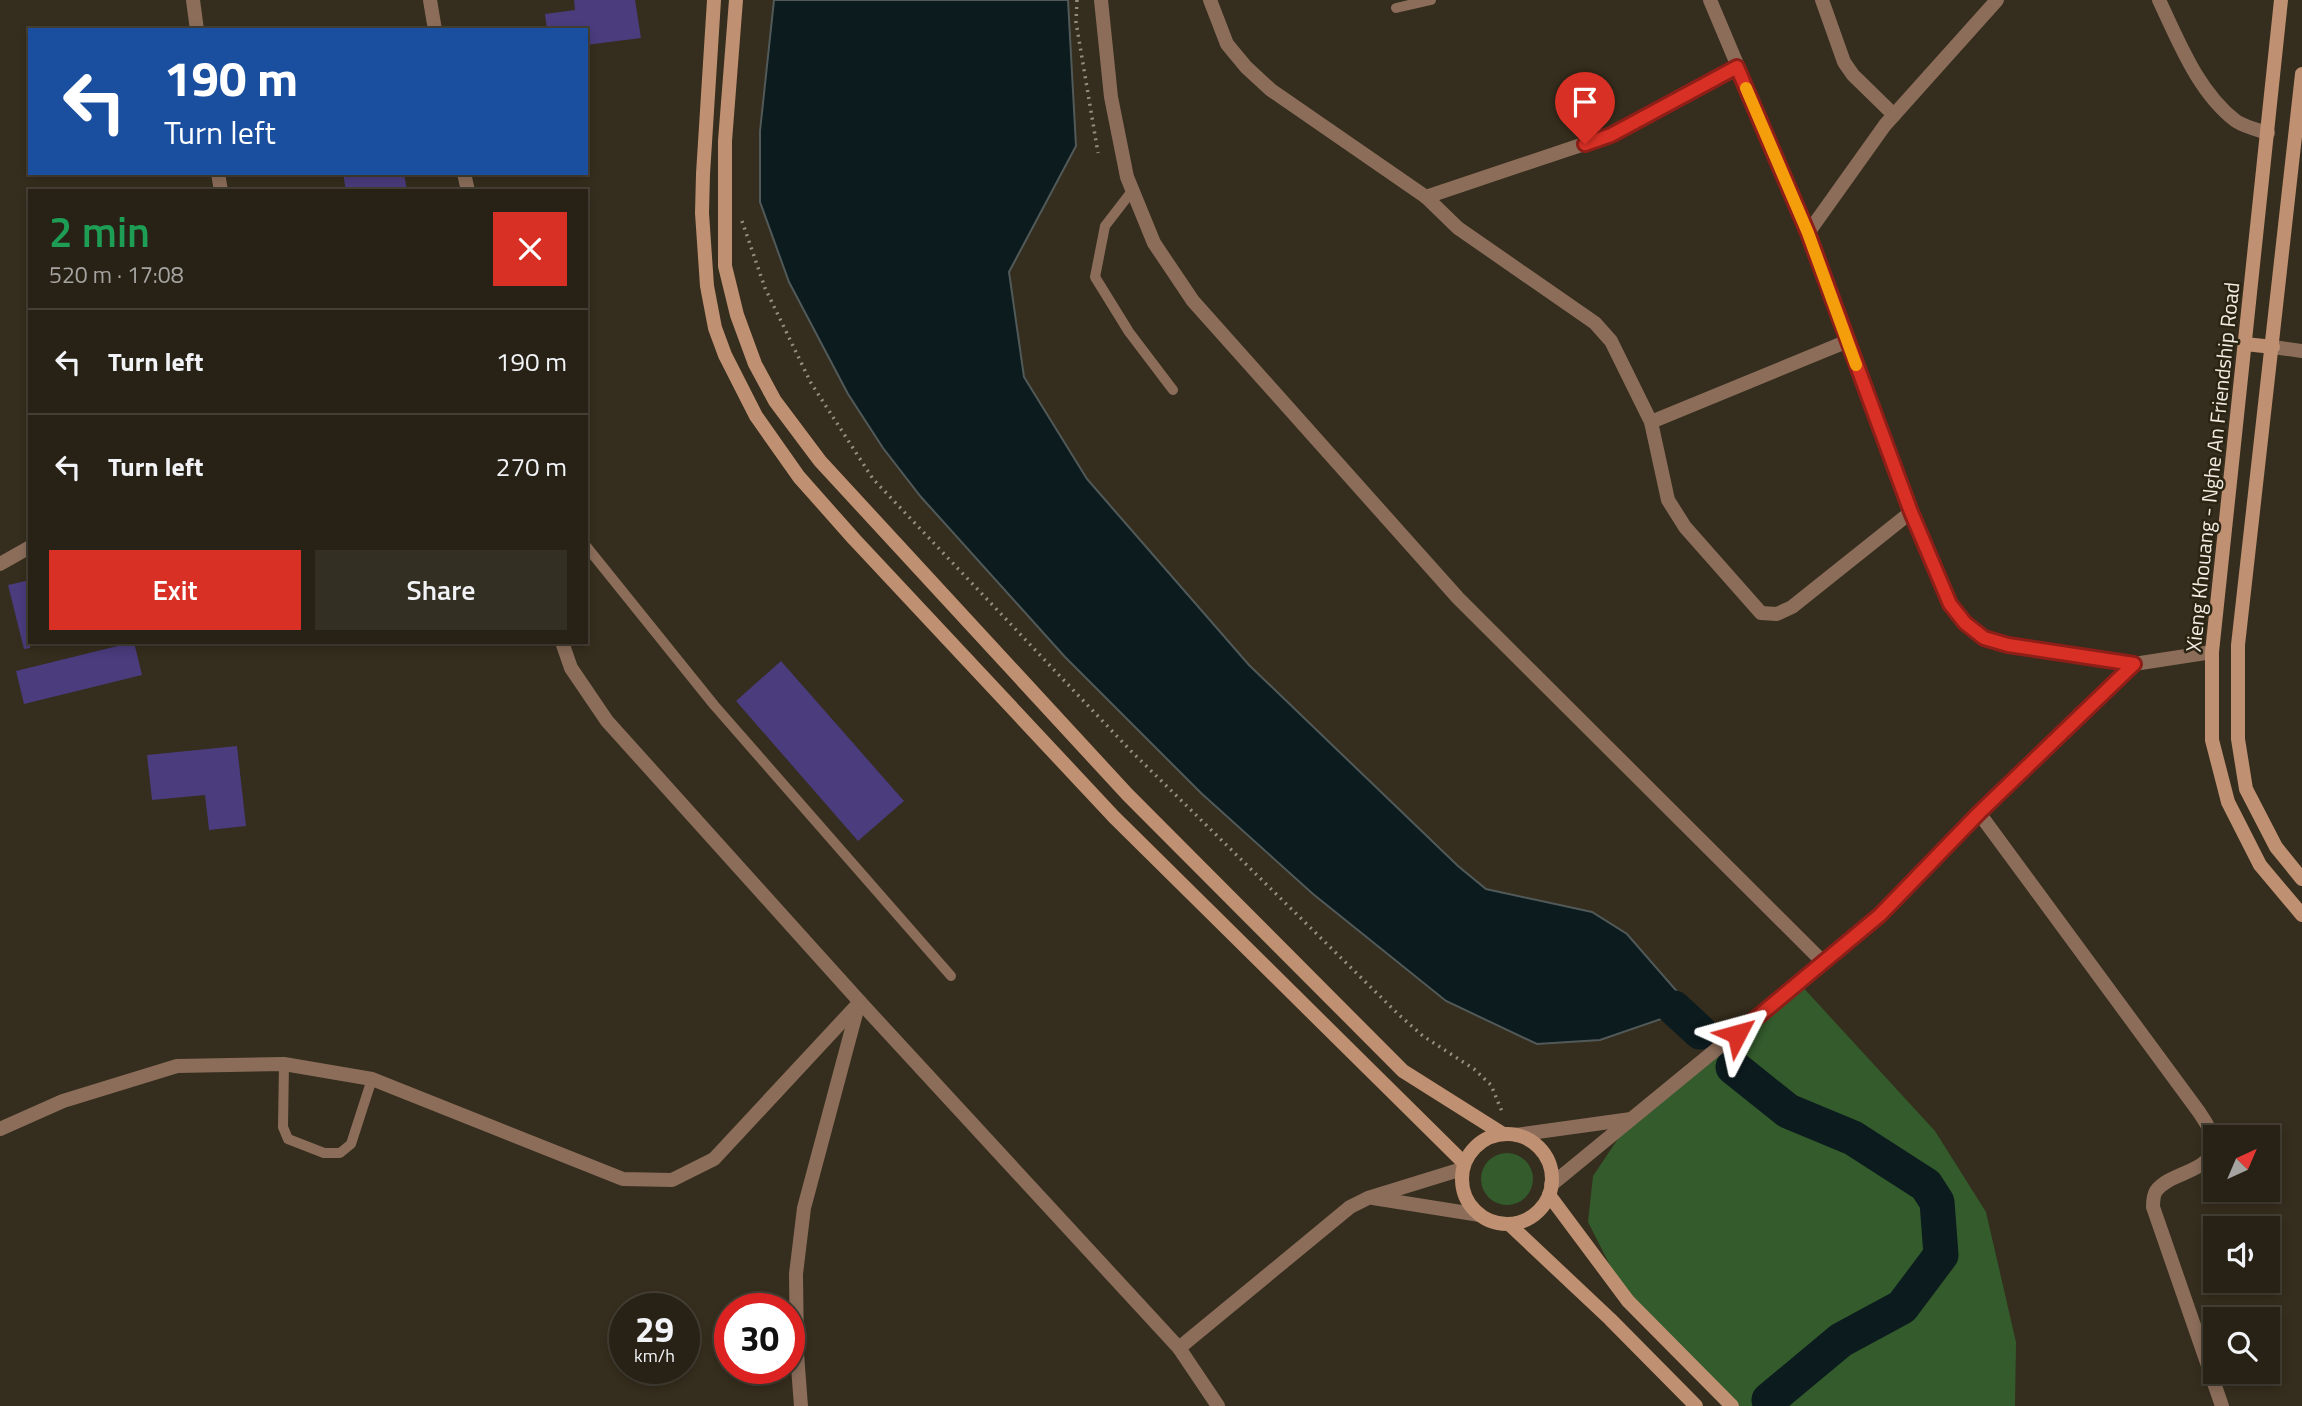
<!DOCTYPE html>
<html lang="en">
<head>
<meta charset="utf-8">
<style>
  body { margin:0; font-family:"Titillium Web",sans-serif; background:#342f23; color:#f1f3f6; height:100vh; display:flex; flex-direction:column; font-size:26px; white-space:nowrap }
  * { box-sizing:border-box; margin:0 }
  p { font-size:23px; color:#a5a4a1 }
  .icon { flex:none; width:38px; height:38px; fill:none; stroke:currentColor; stroke-width:2; stroke-linecap:round; stroke-linejoin:round }
  .map { position:relative; flex:1; overflow:hidden }
  .side { position:absolute; left:28px; top:189px; width:560px; height:455px; display:flex; flex-direction:column; background:#282216; border-radius:0px; box-shadow:0 4px 10px #0003,0 0 0 2px #443f35 }
  .side>* { flex:none }
  .guide { position:absolute; left:28px; top:28px; width:560px; height:147px; border-radius:0px; box-shadow:0 4px 10px #0003,0 0 0 2px #443f35; background:#1a4fa0; color:#fff; overflow:hidden }
  .needle { width:46px; rotate:44deg }
  .fabs { position:absolute; left:2203px; top:1125px; display:grid; gap:14px }
  .fabs a { display:grid; place-items:center; width:77px; height:77px; border-radius:0px; background:#282216; box-shadow:0 4px 10px #0003,0 0 0 2px #443f35; font-size:35px }
  .speed { position:absolute; left:609px; top:1293px; display:flex; gap:14px; font-size:35px; font-weight:700; text-align:center }
  .speed>* { display:grid; place-content:center; width:91px; height:91px; border-radius:50%; background:#282216; box-shadow:0 4px 10px #0003,0 0 0 2px #443f35; line-height:1 }
  .speed small { font-size:18px; font-weight:400 }
  .speed .limit { border:10px solid #d22; background:#fff; color:#111 }
  .pin { position:absolute; display:grid; place-items:center; width:60px; height:60px; color:#fff; margin:-72px -30px; border-radius:50% 50% 50% 0; rotate:-45deg; box-shadow:0 0 7px #0007 }
  .pin .icon { rotate:45deg }
  .me { position:absolute; width:77px; margin:-38px; rotate:51deg; stroke-linejoin:round; filter:drop-shadow(0 0 5px #0008) }
  .turn { display:flex; align-items:center; gap:24px; height:147px; padding:0 21px; font-size:32px }
  .turn .icon { width:91px; height:91px; stroke-width:2.5 }
  .turn b { display:block; font-size:49px; line-height:60px }
  .round { display:grid; place-items:center; flex:none; width:74px; height:74px; border-radius:0px; background:#342f23 }
  .summary { display:flex; align-items:center; justify-content:space-between; height:119px; padding:0 21px }
  h1 { font-size:42px; font-weight:600; line-height:52px; color:#1e9e55 }
  .button { display:flex; gap:14px; margin-top:auto; padding:14px 21px }
  .button a { flex:1; height:80px; border-radius:0px; background:#d93025; color:#fff; font-size:28px; font-weight:600; line-height:80px; text-align:center }
  .button a+a { background:#342f23; color:#f1f3f6 }
  ul { padding:0; list-style:none }
  li { display:flex; align-items:center; gap:21px; height:105px; padding:0 21px; border-top:2px solid #443f35 }
  li div { flex:1 }
  li b { display:block; font-size:26px }
  li em { font-style:normal }
  .map>svg:first-child { display:block }
  .green { fill:#335b2c }
  .water { fill:#0c1b1e; stroke:#515a59; stroke-width:2 }
  .lines { fill:none; stroke-linecap:round; stroke-linejoin:round }
  .river { stroke:#0c1b1e; stroke-width:35 }
  .building { fill:#4a3c7d }
  .path { stroke:#948e80; stroke-width:3.5; stroke-dasharray:2 5; stroke-linecap:butt }
  .lane { stroke:#8b6d5a; stroke-width:10 }
  .street { stroke:#8b6d5a; stroke-width:14 }
  .secondary { stroke:#bf9071; stroke-width:14 }
  .route-casing { stroke:#8d1f18; stroke-width:18 }
  .route { stroke:#d93025; stroke-width:12 }
  .slow { stroke:#f59e0b; stroke-width:12 }
  .labels { text-anchor:middle; dominant-baseline:central; stroke-width:5; stroke-linejoin:round; paint-order:stroke }
  .street-label { font-size:21px; fill:#f1ede2; stroke:#2b2413 }
</style>
</head>
<body>
<div class="map">
<svg width="2302" height="1406" viewBox="0 0 2302 1406">
  <rect width="100%" height="100%" fill="#352d1d"/>
  <g class="green">
    <polygon points="1799,983 1935,1131 1986,1212 2016,1342 2015,1406 1732,1406 1628,1301 1588,1222 1593,1176 1632,1118"/>
    <circle cx="1507" cy="1179" r="26"/>
  </g>
  <polygon class="water" points="774,0 1068,0 1076,146 1009,272 1024,377 1087,479 1249,665 1458,866 1486,889 1592,912 1627,934 1681,996 1667,1017 1600,1040 1537,1044 1446,1001 1313,894 1201,793 1065,657 921,497 883,448 848,394 789,282 760,202 760,131"/>
  <g class="lines">
    <g class="river">
      <polyline points="1674,1008 1700,1032"/>
      <polyline points="1733,1067 1788,1111 1853,1138 1926,1185 1937,1202 1941,1255 1902,1307 1841,1340 1769,1400"/>
    </g>
  </g>
  <g class="building">
    <polygon points="574,0 635,0 641,38 586,45 586,30 547,30 545,14 575,10"/>
    <polygon points="343,173 404,173 407,191 346,191"/>
    <polygon points="30,580 30,648 24,649 8,585"/>
    <polygon points="134,642 142,675 24,704 16,671"/>
    <polygon points="781,661 904,801 858,841 736,701"/>
    <polygon points="237,746 246,826 209,830 205,795 152,800 147,755"/>
  </g>
  <g class="lines">
    <g class="path">
      <polyline points="1077,0 1076,22 1098,153"/>
      <polyline points="742,221 765,288 811,383 873,479 1131,751 1398,1014 1423,1036 1474,1069 1491,1085 1503,1114"/>
    </g>
    <g class="lane">
      <polyline points="1396,8 1431,0"/>
      <polyline points="1132,191 1105,226 1095,277 1129,332 1173,390"/>
      <polyline points="586,546 714,705 951,976"/>
      <polyline points="284,1064 283,1127 288,1139 324,1153 340,1153 351,1144 372,1079"/>
    </g>
    <g class="street">
      <polyline points="193,0 197,30"/>
      <polyline points="430,0 435,30"/>
      <polyline points="1101,0 1111,97 1127,177 1154,243 1193,301 1458,598 1824,963"/>
      <polyline points="1210,0 1227,44 1246,67 1271,90 1426,197 1458,228 1595,323 1611,341 1651,422 1668,500 1685,527 1761,613 1777,614 1792,607 1911,512"/>
      <polyline points="1710,0 1808,233 1911,512 1950,604 1965,623 1984,638 2008,645 2134,664"/>
      <polyline points="1822,0 1844,62 1853,75 1894,115"/>
      <path d="M2159,0C2179,42 2198,92 2236,121C2245,127 2258,130 2268,133"/>
      <polyline points="218,173 221,191"/>
      <polyline points="464,173 468,191"/>
      <polyline points="1426,197 1611,135 1737,67"/>
      <polyline points="1808,233 1885,125 1997,0"/>
      <polyline points="2273,347 2302,351"/>
      <polyline points="1651,422 1848,341"/>
      <polyline points="0,564 30,547"/>
      <polyline points="562,642 571,668 607,721 860,1002 1179,1348 1218,1406"/>
      <path d="M1979,813L2199,1112C2204,1120 2211,1129 2212,1137C2219,1174 2172,1169 2156,1191C2153,1196 2153,1202 2153,1207L2222,1406"/>
      <polyline points="0,1129 63,1101 177,1066 284,1064 372,1079 623,1179 672,1180 714,1159 860,1002"/>
      <polyline points="1516,1135 1631,1119"/>
      <polyline points="1551,1185 1880,915 1979,813 2134,664 2212,652"/>
      <polyline points="1373,1198 1480,1215"/>
      <polyline points="1179,1348 1350,1207 1368,1198 1462,1169"/>
      <polyline points="801,1406 797,1354 796,1274 804,1208 858,1006"/>
    </g>
    <g class="secondary">
      <polyline points="714,0 703,174 702,213 707,286 715,328 725,355 756,416 799,477 854,539 1114,817 1464,1163"/>
      <polyline points="736,0 725,141 725,266 737,315 755,364 775,401 820,461 1127,794 1403,1071 1503,1134"/>
      <polyline points="2281,0 2212,652 2212,740 2228,802 2260,865 2302,915"/>
      <polyline points="2302,74 2238,645 2238,739 2246,789 2276,847 2302,879"/>
      <polyline points="2245,344 2273,347"/>
      <circle cx="1507" cy="1179" r="45"/>
      <polyline points="1549,1195 1628,1301 1732,1406"/>
      <polyline points="1509,1224 1610,1319 1696,1406"/>
    </g>
  </g>
  <g class="lines">
    <defs>
      <polyline id="route" points="1585,144 1611,135 1737,67 1808,233 1911,512 1950,604 1965,623 1984,638 2008,645 2134,664 1979,813 1880,915 1737,1034"/>
    </defs>
    <use href="#route" class="route-casing"/>
    <use href="#route" class="route"/>
    <polyline class="slow" points="1746,88 1808,233 1856,365"/>
  </g>
  <g class="labels">
    <g class="street-label">
      <text transform="translate(2212 467) rotate(-84)">Xieng Khouang - Nghe An Friendship Road</text>
    </g>
  </g>
</svg>
<div class="fabs">
<a><svg class="needle" viewBox="-14 -14 28 28"><path d="M0-13l5 13h-10z" fill="#e53935"/><path d="M0 13l5-13h-10z" fill="#a5a4a1"/></svg></a>
<a><svg class="icon" aria-label="sound" viewBox="0 0 24 24"><path d="M4 9h4l5-4v14l-5-4H4zM17 9q2 3 0 6"/></svg></a>
<a><svg class="icon" aria-label="search" viewBox="0 0 24 24"><circle cx="10" cy="10" r="6"/><path d="M15 15l6 6"/></svg></a>
</div>
<div class="speed"><div>29<small>km/h</small></div><div class="limit">30</div></div>
<div class="pin" style="left:1585px;top:144px;background:#d93025"><svg class="icon" aria-label="arrive" viewBox="0 0 24 24"><path d="M6 21V4h12l-3 4 3 4H6"/></svg></div>
<svg class="me" style="left:1737px;top:1034px" viewBox="-20 -20 40 40"><path d="M0-17L14 15 0 8-14 15z" fill="#d93025" stroke="#fff" stroke-width="4"/></svg>
<div class="guide">
<div class="turn"><svg class="icon" aria-label="left" viewBox="0 0 24 24"><path d="M17 20v-9H6M10 6l-5 5 5 5"/></svg><div><b>190 m</b>Turn left</div></div>
</div>
<section class="side">
<div class="summary"><div><h1>2 min</h1><p>520 m · 17:08</p></div><a class="round" style="background:#d93025;color:#fff"><svg class="icon" aria-label="close" viewBox="0 0 24 24"><path d="M6 6l12 12M18 6L6 18"/></svg></a></div>
<ul>
<li><svg class="icon" aria-label="left" viewBox="0 0 24 24"><path d="M17 20v-9H6M10 6l-5 5 5 5"/></svg><div><b>Turn left</b></div><em>190 m</em></li>
<li><svg class="icon" aria-label="left" viewBox="0 0 24 24"><path d="M17 20v-9H6M10 6l-5 5 5 5"/></svg><div><b>Turn left</b></div><em>270 m</em></li>
</ul>
<div class="button"><a>Exit</a><a>Share</a></div>
</section>
</div>
</body>
</html>
